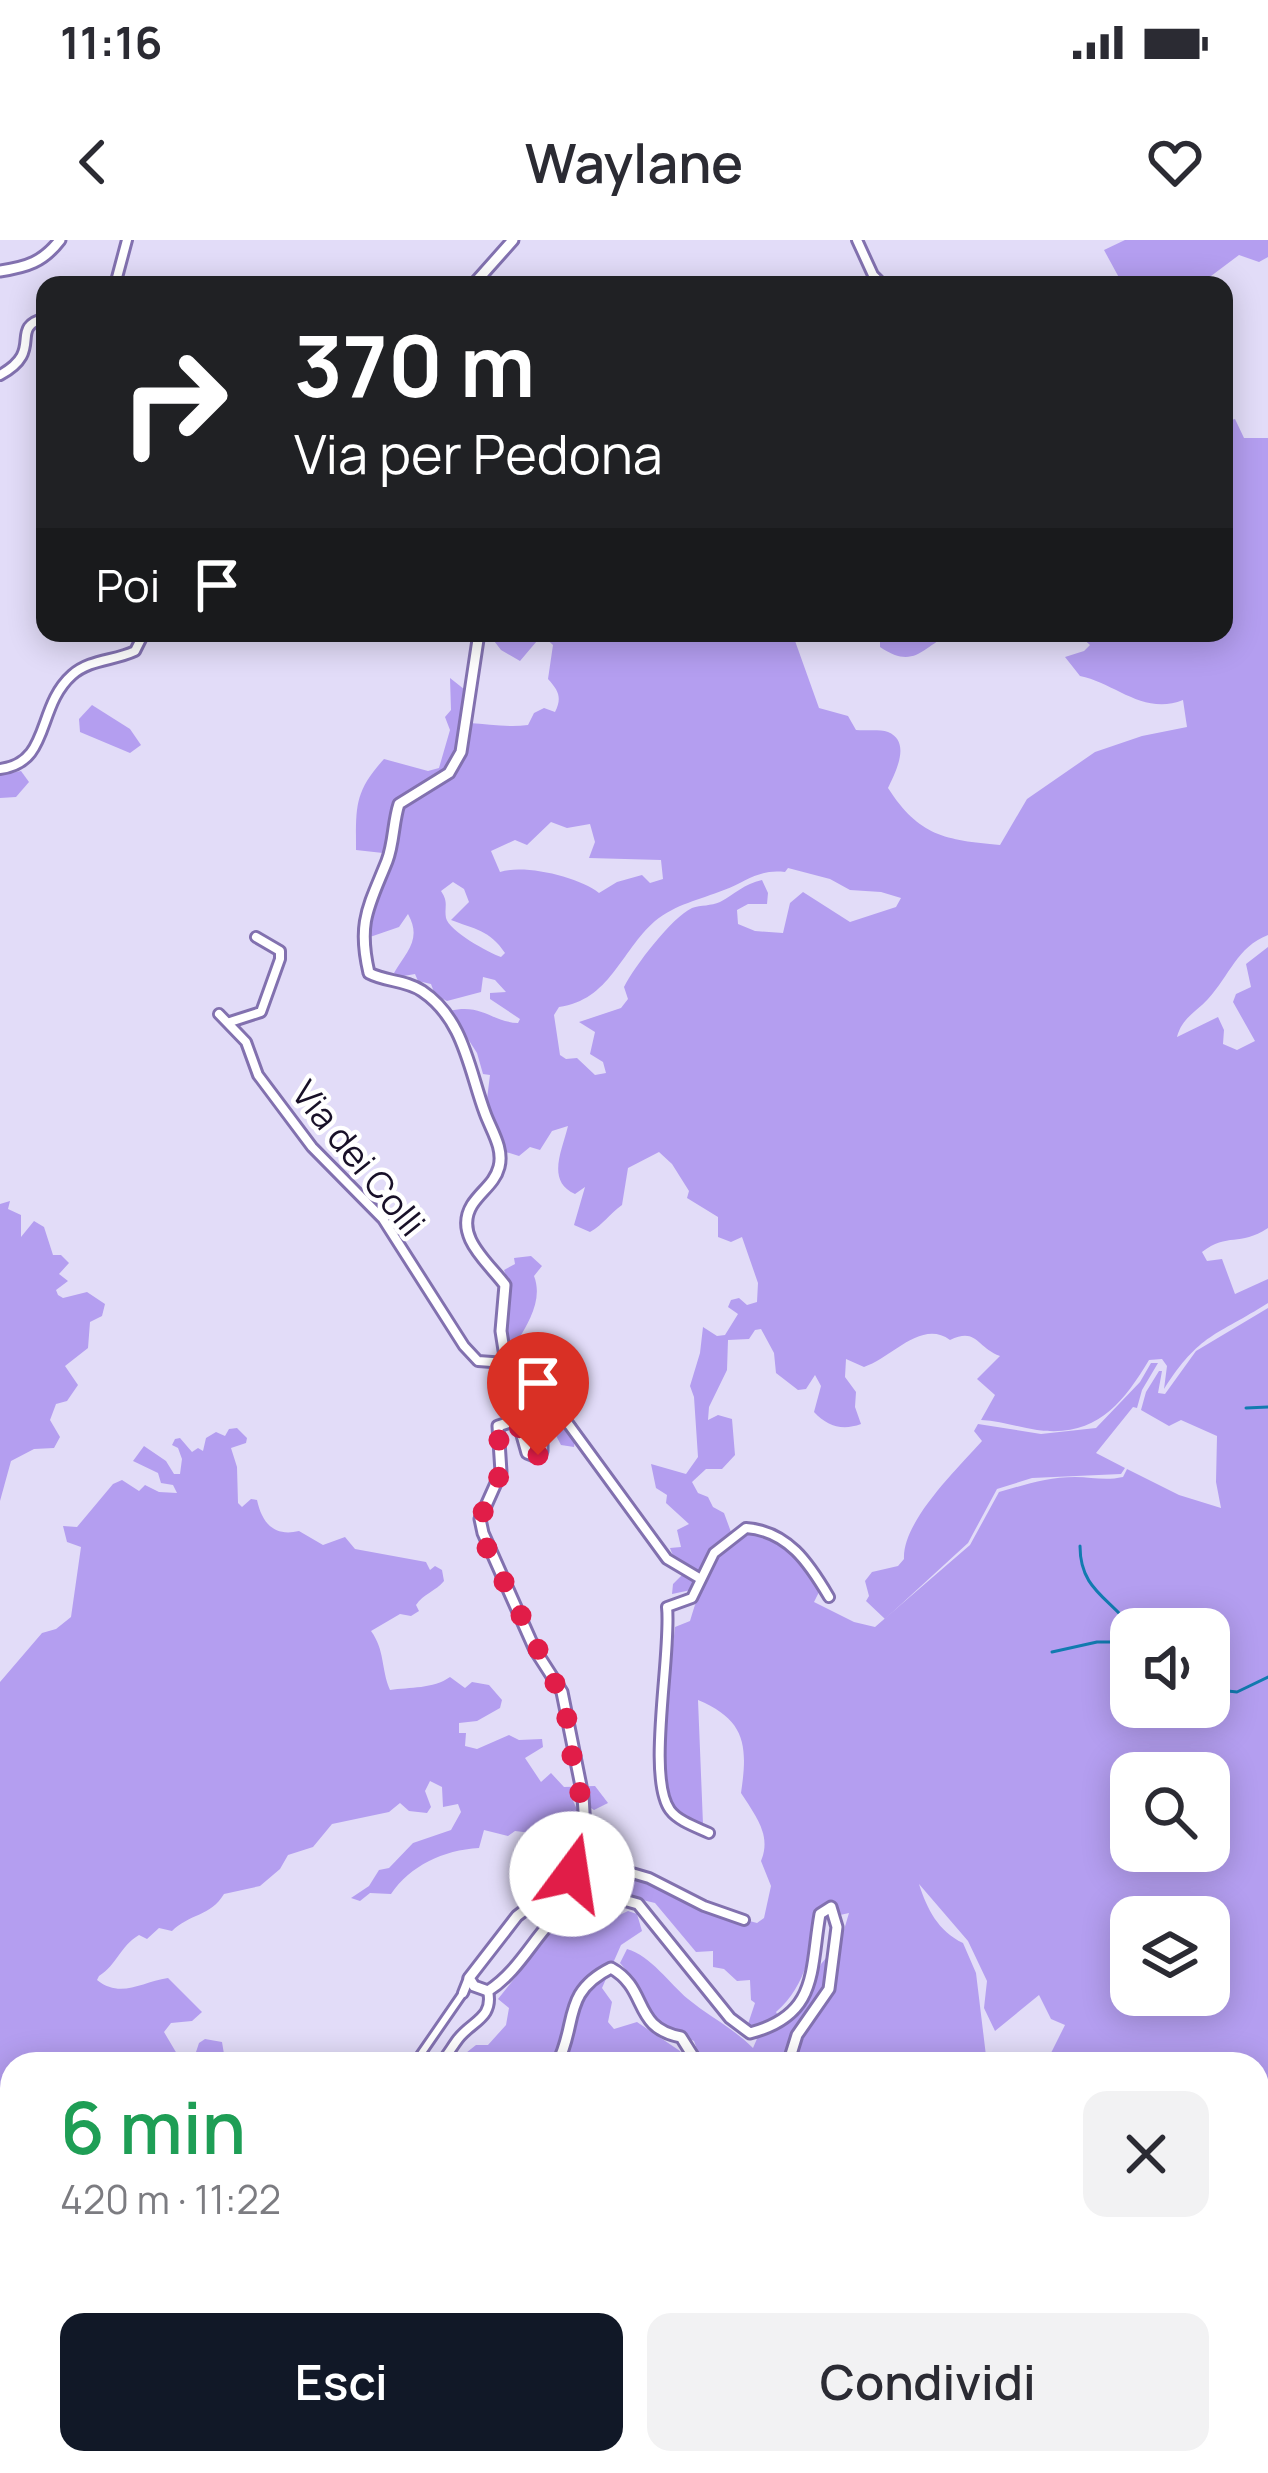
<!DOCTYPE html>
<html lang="it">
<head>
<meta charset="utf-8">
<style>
  body { margin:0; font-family:Manrope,sans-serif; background:#f2f2f3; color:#2b2b33; height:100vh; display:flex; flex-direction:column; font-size:45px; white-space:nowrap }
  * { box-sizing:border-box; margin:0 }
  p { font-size:39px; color:#7c7c81 }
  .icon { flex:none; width:66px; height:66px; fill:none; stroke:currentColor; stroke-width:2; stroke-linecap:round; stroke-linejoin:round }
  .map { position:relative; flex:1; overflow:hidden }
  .side { position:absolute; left:0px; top:1812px; width:1269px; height:423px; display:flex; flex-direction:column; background:#fff; border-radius:36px 36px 0 0; box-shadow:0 6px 30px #0003 }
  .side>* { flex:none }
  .banner { position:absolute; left:36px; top:36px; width:1197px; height:366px; border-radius:24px; box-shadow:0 6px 30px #0003; background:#202124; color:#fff; overflow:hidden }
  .controls { position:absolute; left:1110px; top:1368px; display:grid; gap:24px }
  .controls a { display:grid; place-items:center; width:120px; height:120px; border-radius:24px; background:#fff; box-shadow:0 6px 30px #0003; font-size:60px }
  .pin { position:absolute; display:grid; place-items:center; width:102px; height:102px; color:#fff; margin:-123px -51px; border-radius:50% 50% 50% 0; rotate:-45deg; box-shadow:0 0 12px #0007 }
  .pin .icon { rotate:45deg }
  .me { position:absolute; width:132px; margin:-66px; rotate:14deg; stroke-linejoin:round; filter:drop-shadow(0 0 9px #0008) }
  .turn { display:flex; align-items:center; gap:42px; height:252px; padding:0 60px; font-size:54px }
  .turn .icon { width:156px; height:156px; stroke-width:2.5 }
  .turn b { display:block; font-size:84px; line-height:102px }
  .then { display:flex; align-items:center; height:114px; padding:0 60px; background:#0003; gap:24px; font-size:45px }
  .round { display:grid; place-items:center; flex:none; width:126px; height:126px; border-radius:24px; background:#f2f2f3 }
  .head { display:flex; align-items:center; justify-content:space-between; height:204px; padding:0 60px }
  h1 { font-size:72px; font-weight:600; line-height:90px; color:#1e9e55 }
  .primary-button { display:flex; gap:24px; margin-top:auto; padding:24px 60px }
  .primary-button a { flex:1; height:138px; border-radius:24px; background:#111827; color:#fff; font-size:48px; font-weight:600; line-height:138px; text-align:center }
  .primary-button a+a { background:#f2f2f3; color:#2b2b33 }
  .status { display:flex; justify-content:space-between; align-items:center; height:84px; padding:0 60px; background:#fff; direction:ltr }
  .status svg { height:33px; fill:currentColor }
  header { display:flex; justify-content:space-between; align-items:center; height:156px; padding:0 60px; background:#fff; font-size:54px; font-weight:600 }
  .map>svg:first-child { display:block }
  .green { fill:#b49ef0; fill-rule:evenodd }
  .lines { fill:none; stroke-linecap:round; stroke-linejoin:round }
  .stream { stroke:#127bb0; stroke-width:3 }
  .pedestrian-casing { stroke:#8271af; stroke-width:12 }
  .minor-casing { stroke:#8271af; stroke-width:14 }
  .tertiary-casing { stroke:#8271af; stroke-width:15 }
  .pedestrian { stroke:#fff; stroke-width:6 }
  .minor { stroke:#fff; stroke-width:8 }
  .tertiary { stroke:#fff; stroke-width:9 }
  .route { stroke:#e11d48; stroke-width:21; stroke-dasharray:0 37.8 }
  .labels { text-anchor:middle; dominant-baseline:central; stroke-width:9; stroke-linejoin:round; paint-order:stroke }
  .street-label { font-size:36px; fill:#181028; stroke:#fff }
</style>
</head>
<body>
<div class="status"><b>11:16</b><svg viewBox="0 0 49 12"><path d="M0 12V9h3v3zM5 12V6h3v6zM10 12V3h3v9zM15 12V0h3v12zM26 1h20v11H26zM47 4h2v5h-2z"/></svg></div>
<header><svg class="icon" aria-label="back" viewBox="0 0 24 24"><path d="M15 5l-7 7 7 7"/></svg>Waylane<svg class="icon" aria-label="heart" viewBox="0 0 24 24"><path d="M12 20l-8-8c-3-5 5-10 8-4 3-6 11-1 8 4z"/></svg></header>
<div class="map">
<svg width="1268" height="2233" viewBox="0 0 1268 2233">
  <rect width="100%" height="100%" fill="#e2dcf8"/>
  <g class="green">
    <polygon points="1125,0 1268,0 1268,17 1259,22 1239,15 1199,45 1123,45 1104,10"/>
    <path d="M1235,179L1244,198H1268V695C1237,707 1230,735 1208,759C1195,773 1182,778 1177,797L1218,777L1224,790L1223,804L1237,810L1255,801L1233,762L1236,754L1251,747L1246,724L1268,707V988C1239,1007 1228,992 1202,1012L1207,1021L1222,1019L1235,1054L1268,1039V1063C1216,1096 1200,1093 1164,1149L1167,1126L1162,1119L1149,1120C1122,1165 1095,1198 1037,1190C1018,1187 1000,1181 981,1180L995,1155L977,1139L1000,1116C976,1107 977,1087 950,1100C921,1079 892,1118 864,1127L846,1119L845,1137L856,1152L855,1167L861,1184C842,1191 827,1186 814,1172L821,1146L815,1135L806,1149L798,1150L776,1133L774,1113L761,1089L755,1090L749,1099L728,1100L727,1130L709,1167L708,1180L718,1175L732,1179L735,1215L722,1229H706L692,1242L698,1253L708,1257L713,1267L724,1273L731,1292L711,1313L691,1350L672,1354L673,1344L683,1334L682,1324L673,1316L670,1308L681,1307L677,1290L689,1284L666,1263L667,1255L656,1248L651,1224L686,1234L698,1217L694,1157L690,1146L700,1113L703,1087L717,1096L725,1095L738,1074L728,1067L731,1060L739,1058L747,1065L757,1062L758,1043L742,997L731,1002L718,997V977L687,958L689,951L672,924L659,912L628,928L622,965C609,974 604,984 590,992L574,985L585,947L575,954C546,941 562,911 568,886L552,891L540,910L530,907L519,916L506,912L486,867L490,835L483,834L477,813L450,771C481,763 492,782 518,783L520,779L490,759V753L506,752L495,740L483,737L481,752L447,761L435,755L431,744L418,741L415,734L398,737L394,733C407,711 422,699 408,674L399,687L370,697V670L392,614L356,610C356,567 354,552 384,519L428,531L439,528L450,490L445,477L451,470L450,438L474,457L469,483C490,484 508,488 528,485L534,473L544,468L555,472C562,458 559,451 548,439L553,405L542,395L520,421L501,410L488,393H798L794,398L819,468L848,476L856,490C865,491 880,489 888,492C912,502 895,533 888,548C919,596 945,600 1000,605L1027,559L1095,512L1142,496L1187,487L1183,460C1144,476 1115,443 1080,436L1065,417L1084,411L1090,405L1077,393H1224V182ZM551,582L567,588L590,584L595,602L589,618L661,620L663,639L650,643L642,635L617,642L599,653C579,637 525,624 500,632L491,611L515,600L527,605ZM788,628L830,639L850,650L881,652L901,658L896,667L850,682L803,652L790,663L783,693L755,691L738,684L737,670L748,664H767L768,653L762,640C744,644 735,654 720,662C711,666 701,665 692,668C672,677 634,727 624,747L628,759L621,768L579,782L595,792L590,814L603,822L606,833L595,835L577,818L566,819L560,815L554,775L559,767C610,760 620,712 655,681C676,664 699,660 724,650C748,641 758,629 785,632ZM453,642L464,649L469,662L451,680C474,689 490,690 505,713L501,717C489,713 449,691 446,678C444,666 449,663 441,651Z"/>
    <path d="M880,393H951C922,408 914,430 880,407Z"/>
    <polygon points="92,465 130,489 141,505 130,513 80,492 79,479"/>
    <polygon points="21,531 29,542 16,557 0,558 0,535"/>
    <polygon points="10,961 8,969 21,975 21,997 34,981 44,987 53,1015 61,1015 69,1023 59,1034 68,1041 56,1050 58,1055 63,1058 87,1052 105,1064 102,1076 90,1082 88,1108 65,1126 78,1145 67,1161 56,1164 50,1180 60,1197 54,1208 34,1209 11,1221 0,1261 0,964"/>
    <path d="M531,1016L542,1026L534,1036C543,1059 529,1082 517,1102L523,1101L529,1107L522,1122L554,1148L563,1171L559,1179L569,1175L577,1184L574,1207L561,1205L552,1188L548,1197L538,1177L544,1164L532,1168L537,1157L534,1152L525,1157L523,1142L512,1133L504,1137L498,1125L510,1109L503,1095L509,1058L504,1057L509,1044L504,1030L515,1024L514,1018Z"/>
    <path d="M1268,1068V2233H1087L1081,2223H1257V1824H1056L1051,1813L1065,1785L1051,1779L1039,1755L995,1791L984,1768L987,1741L968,1701L919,1644C927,1669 938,1691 963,1703L976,1733L987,1824H702L694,1801L653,1782L635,1740L620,1723L627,1709C651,1716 669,1743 688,1759C710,1777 733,1788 753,1808L759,1794L747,1787L755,1763L751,1760L750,1740L737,1741L724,1729L713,1727V1711L696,1712L655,1663L614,1653L622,1631L742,1679L757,1683L764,1678L771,1646L761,1621C772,1595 755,1575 741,1553C748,1506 746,1480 698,1460L703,1584L674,1573L663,1546L665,1477L675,1387L690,1381C705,1333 707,1323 746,1291C789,1297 801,1317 819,1352L814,1362L854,1382L875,1387L970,1305L999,1252C1024,1245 1048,1237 1075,1237C1092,1237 1105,1241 1123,1237L1127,1229L1179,1255L1221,1268L1216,1242L1217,1196L1181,1180L1169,1186L1141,1170L1146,1152L1159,1131H1162L1158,1153L1165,1154L1196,1111ZM1131,1389H1209V1467H1131ZM1131,1533H1209V1611H1131ZM830,1663L840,1675L849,1673L841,1700L821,1724L804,1763L780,1779L776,1772C808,1744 811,1708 818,1669ZM1131,1677H1209V1755H1131Z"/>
    <path d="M1151,1123H1158L1142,1150L1137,1168L1133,1167L1096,1213L1125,1228L1121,1234L1032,1238L997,1249L968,1303L885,1379L866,1361L869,1356L865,1341L872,1332L898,1326L904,1319C902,1282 957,1229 982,1201L974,1191L978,1184L1041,1194L1096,1188L1140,1142Z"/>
    <path d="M237,1188L247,1198L246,1203L231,1208L237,1227L238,1263L242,1267L251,1259L257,1260C262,1283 274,1297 299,1291L323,1305L345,1297L355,1309L426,1322L430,1330L435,1326L442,1330L444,1341C436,1351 423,1354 416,1365L419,1371L411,1376L400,1374L371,1391C385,1410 381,1429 390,1450C410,1447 433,1449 450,1437L465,1448L472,1442L489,1445L502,1460L500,1468L477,1481L459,1483V1493H466L465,1506L477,1509L509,1495L519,1500L542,1499L543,1507L525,1518L541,1542L551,1533L564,1547L595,1546L608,1563L594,1570L570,1554L580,1576H574L576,1582L562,1584L564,1589L557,1596L515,1591L508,1596L484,1590L479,1608C443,1610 410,1626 391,1654L370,1653L360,1661L351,1658L369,1646L379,1630L389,1628L413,1603L451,1590L461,1572L458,1564L443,1567L442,1547L430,1541L425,1551L431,1567L427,1573L409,1571L400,1563L389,1572L332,1584L313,1607L288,1615L280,1629L260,1646L224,1654C211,1676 189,1674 172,1691L159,1688L147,1699L139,1695C120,1706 117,1725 99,1736L97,1740C121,1759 141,1742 168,1738L202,1772L192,1781L171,1783L164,1792L180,1819L194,1818L199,1803L205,1799L222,1802L224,1814L219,1824H12V2223H298L291,2233H0V1442L42,1393L56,1389L71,1377L81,1307L67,1302L63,1286L77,1287L113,1244L122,1240L139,1251L145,1245L159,1252L177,1253L173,1245L161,1243L158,1233L133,1221L144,1206L166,1221L174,1234H180L182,1219L178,1208L172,1205L175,1199L180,1198L192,1212L198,1208L203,1211L206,1198L216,1192L225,1196L229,1189Z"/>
    <polygon points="628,1671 637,1674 642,1691 621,1705 602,1748 612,1762 608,1782 614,1789 637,1782 680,1811 689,1824 452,1824 476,1805 488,1805 506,1785 509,1768 498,1759 554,1689 576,1672 605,1682"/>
    <polygon points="301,2223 495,2223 499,2233 294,2233"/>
    <polygon points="548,2223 769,2223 770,2233 545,2233"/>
    <polygon points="782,2223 947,2223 930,2233 778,2233"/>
  </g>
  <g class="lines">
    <g class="stream">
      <polyline points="1246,1168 1268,1167"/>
      <path d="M1080,1306C1080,1350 1109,1357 1133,1389"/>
      <polyline points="1052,1412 1097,1402 1131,1402"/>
      <polyline points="1209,1449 1237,1452 1268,1437"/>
      <polyline points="365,2223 370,2233"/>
      <polyline points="482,2223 482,2233"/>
      <polyline points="714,2233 721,2223"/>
    </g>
    <defs>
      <polyline id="pedestrian" points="414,1824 463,1753"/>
      <g id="minor">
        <polyline points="857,0 873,35 883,45"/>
        <polyline points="115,45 127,0"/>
        <path d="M0,135C46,110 7,88 45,78"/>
        <path d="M0,529C51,523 36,467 72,435C90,419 114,421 135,411L144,393"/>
        <polyline points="219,774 246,802 258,835 312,907 383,979 464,1106 478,1121 506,1123 556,1167 667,1319 699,1338"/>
        <polyline points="230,782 261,772 280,719 280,711 256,697"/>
        <path d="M709,1593C696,1587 678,1581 670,1570C646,1537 672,1412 667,1367L692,1358L714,1313L746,1288C788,1291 809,1323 829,1357"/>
        <polyline points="584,1619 649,1638 704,1666 744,1680"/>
        <polyline points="463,1753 469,1738"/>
        <path d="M440,1824C447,1816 452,1807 458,1799C472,1781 494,1778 488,1751"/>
      </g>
      <g id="tertiary">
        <path d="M0,31C27,27 43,22 60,0"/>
        <polyline points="473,45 513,0"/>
        <path d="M479,393L461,512L449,533L399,564C393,582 394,603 387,621C369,666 357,682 369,733C386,742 406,740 422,751C464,779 469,830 485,873C491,890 504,908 499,927C495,943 481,951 472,965C453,996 489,1023 505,1045L501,1091L506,1123L542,1204V1211L532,1215L527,1213L520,1188L510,1182L498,1186L501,1232L480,1279L483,1293L535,1410L562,1452L583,1556L586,1604L584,1619L572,1634L517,1676L469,1738L474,1746L488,1751C543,1716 547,1635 638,1664L730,1778L750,1793C819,1775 810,1730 820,1674L831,1667L837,1687L829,1749L797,1795L788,1824"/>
        <path d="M557,1824C578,1784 561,1753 611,1728C649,1749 632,1788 681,1797L698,1824"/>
        <polyline points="788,2223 792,2233"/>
      </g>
    </defs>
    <use href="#pedestrian" class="pedestrian-casing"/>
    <use href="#minor" class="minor-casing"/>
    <use href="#tertiary" class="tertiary-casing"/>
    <use href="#pedestrian" class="pedestrian"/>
    <use href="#minor" class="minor"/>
    <use href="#tertiary" class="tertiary"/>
  </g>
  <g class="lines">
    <polyline class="route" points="538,1215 527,1213 520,1188 510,1182 498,1186 501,1232 480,1279 486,1306 566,1465 568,1497 587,1586 584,1619 572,1634"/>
  </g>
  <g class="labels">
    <g class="street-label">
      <text transform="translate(359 918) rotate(51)">Via dei Colli</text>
    </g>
  </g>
</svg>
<div class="controls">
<a><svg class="icon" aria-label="sound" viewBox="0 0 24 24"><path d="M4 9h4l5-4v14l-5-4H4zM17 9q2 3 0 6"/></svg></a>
<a><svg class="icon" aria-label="search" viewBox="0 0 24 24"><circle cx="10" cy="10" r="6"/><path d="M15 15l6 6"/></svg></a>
<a><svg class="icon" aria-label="layers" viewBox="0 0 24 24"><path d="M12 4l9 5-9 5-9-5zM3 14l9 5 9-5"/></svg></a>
</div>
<div class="pin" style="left:538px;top:1215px;background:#d93025"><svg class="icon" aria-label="arrive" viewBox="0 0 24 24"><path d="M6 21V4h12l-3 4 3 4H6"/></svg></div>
<svg class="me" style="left:572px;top:1634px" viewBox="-20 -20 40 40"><circle r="19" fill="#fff"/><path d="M0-13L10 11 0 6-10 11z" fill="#e11d48"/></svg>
<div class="banner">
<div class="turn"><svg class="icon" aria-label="right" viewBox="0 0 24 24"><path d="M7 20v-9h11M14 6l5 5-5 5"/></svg><div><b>370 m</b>Via per Pedona</div></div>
<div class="then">Poi<svg class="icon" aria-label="arrive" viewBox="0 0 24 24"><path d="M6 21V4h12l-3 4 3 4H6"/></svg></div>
</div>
<section class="side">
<div class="head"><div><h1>6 min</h1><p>420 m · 11:22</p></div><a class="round"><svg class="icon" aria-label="close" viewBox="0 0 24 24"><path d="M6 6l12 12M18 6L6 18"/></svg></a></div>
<div class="primary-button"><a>Esci</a><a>Condividi</a></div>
</section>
</div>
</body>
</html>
